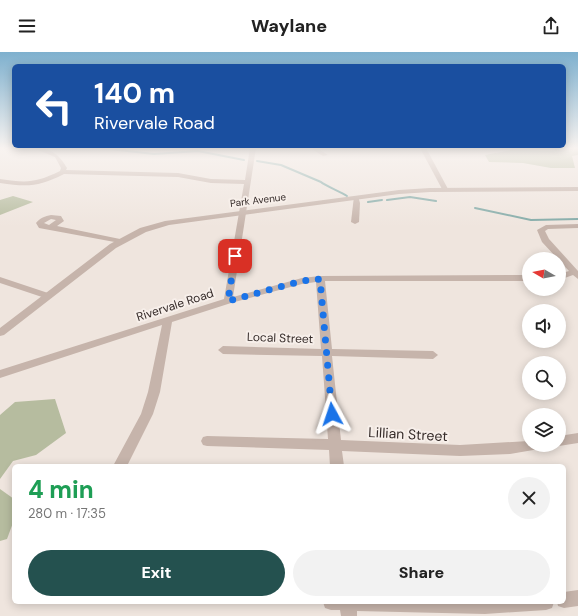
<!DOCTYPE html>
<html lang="en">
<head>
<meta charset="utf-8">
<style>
  body { margin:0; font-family:"DM Sans",sans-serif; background:#f2f2f2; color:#222; height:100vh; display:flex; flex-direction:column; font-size:15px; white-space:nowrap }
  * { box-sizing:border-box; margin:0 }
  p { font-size:13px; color:#767676 }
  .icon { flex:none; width:22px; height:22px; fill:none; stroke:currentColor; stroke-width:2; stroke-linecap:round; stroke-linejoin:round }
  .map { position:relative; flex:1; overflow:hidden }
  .side { position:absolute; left:12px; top:412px; width:554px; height:140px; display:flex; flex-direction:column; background:#fff; border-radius:6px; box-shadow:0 2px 10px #0003 }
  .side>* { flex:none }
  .hud { position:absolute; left:12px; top:12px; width:554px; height:84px; border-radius:6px; box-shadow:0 2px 10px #0003; background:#1a4fa0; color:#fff; overflow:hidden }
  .needle { width:26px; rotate:279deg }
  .fabs { position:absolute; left:522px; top:200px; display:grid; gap:8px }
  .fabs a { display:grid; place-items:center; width:44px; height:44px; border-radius:50%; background:#fff; box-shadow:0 2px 10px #0003; font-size:20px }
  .pin { position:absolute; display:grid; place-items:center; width:34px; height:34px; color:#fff; margin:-17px; border-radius:8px; box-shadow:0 2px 6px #0006 }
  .me { position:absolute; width:44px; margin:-22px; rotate:355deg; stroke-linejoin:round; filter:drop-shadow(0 0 3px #0008) }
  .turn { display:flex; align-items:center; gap:14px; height:84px; padding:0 16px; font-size:18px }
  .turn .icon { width:52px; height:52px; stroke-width:2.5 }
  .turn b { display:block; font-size:28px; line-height:34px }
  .round { display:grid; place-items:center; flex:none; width:42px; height:42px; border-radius:21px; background:#f2f2f2 }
  .overview { display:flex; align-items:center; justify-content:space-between; height:68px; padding:0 16px }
  h1 { font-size:24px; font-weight:800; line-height:30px; color:#1e9e55 }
  .button { display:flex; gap:8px; margin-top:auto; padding:8px 16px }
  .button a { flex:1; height:46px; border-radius:24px; background:#24514f; color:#fff; font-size:16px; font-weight:800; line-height:46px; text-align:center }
  .button a+a { background:#f2f2f2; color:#222 }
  header { display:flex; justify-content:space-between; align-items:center; height:52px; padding:0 16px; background:#fff; font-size:18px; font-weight:800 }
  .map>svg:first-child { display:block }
  .green { fill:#b6bc9f }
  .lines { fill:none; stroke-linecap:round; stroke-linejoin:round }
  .stream { stroke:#80a9a6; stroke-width:2 }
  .minor { fill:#c6b4ab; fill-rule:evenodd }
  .tertiary { fill:#c6b4ab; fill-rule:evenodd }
  .route { stroke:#1a73e8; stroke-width:7; stroke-dasharray:0 12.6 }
  .labels { text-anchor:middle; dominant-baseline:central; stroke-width:4; stroke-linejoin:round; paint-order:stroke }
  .far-street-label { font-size:10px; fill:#352b29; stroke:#f7efea }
  .street-label { font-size:12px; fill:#352b29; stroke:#f7efea }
  .near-street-label { font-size:14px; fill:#352b29; stroke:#f7efea }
</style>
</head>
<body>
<header><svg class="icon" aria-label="menu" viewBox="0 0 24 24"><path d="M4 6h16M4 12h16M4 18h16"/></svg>Waylane<svg class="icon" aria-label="share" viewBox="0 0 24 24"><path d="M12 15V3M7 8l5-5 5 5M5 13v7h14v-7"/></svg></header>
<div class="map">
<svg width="578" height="564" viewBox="0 0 578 564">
  <rect width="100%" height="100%" fill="#efe5de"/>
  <g class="green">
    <polygon points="555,96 578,96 578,103 572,104 575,116 551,116 523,111 489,110 485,103 511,98 555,99"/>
    <polygon points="13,144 33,150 0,163 0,148"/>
    <polygon points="55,347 66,381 36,403 13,409 0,427 0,363 15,350"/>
    <polygon points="0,437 14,447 14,468 7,487 0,489"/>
  </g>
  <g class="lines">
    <g class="stream">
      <polyline points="101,96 154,102 198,99 244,108"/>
      <path d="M257,109L281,113L321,130C324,133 341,140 347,144"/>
      <polyline points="387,148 410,145 436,149"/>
      <polyline points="368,150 382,148"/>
      <polyline points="475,156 531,168 578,167"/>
    </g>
    <g class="minor">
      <path d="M33,96C51,96 58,101 67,116L66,118L178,121L211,127L245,128L250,96H256L233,245L302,226L320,224L529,223V229H325L332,297L433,299L438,303L433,307L332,304L341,388L460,393L529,389V393H541L539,397L510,402L460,404L342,399L344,414H330L329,398L207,394L203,393L201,389L203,385L207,384L328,387L322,304L223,302L218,298L223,294L321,297L316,230L302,232L231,251L172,270L160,340L153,362L127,414H113L141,362L148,340L162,273L0,326V318L224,247L244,132L211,131L178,125L64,122C38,135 28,135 0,131V127C27,131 35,131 60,119L61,116L55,105Z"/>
      <polygon points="310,96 317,96 328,103 323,104"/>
      <polygon points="420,96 426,96 448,137 447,138 442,137"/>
      <polygon points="354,144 358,144 360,151 359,170 355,172 351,170"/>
      <path d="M51,163L61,164L64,169L57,174L120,187L124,189L120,191L39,176L36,171C40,166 45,164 51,163ZM51,167L56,168L49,173L44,171Z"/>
      <polygon points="578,172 578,176 548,177 545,179 549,187 578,219 578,227 573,223 559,228 559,222 569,219 542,190 537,178 546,173"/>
      <polygon points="0,225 51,242 53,244 51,246 45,246 0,231"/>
      <polygon points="578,381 578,391 559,394 556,393 559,393 559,384"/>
      <polygon points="578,538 578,554 564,556 558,554 557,550 564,550 564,540"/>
      <polygon points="323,550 554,550 552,556 546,558 485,562 357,559 357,564 341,564 340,558 331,558 325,556"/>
    </g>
    <polygon class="tertiary" points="578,135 578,139 430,140 399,142 169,173 146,180 116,196 4,283 0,284 0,276 110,192 140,176 165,169 399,138 430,136"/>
  </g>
  <linearGradient id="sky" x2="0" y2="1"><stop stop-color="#7eb0ce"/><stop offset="0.55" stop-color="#f8f3f0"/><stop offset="1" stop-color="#f8f3f0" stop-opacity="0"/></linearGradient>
  <rect width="578" height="175" fill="url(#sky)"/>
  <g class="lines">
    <polyline class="route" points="235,204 228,249 302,229 320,227 332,362"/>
  </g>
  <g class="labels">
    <g class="far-street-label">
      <text transform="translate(258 148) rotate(-7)">Park Avenue</text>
    </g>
    <g class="street-label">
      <text transform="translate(175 253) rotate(-18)">Rivervale Road</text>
      <text transform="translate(280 286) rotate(2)">Local Street</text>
    </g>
    <g class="near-street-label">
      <text transform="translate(408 382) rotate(3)">Lillian Street</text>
    </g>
  </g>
</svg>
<div class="fabs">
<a><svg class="needle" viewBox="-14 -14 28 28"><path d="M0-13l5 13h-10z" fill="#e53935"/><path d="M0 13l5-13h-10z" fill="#767676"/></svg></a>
<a><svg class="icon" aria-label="sound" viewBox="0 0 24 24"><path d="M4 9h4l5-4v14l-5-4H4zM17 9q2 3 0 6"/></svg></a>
<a><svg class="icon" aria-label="search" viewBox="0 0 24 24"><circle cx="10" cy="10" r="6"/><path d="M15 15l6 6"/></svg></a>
<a><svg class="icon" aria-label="layers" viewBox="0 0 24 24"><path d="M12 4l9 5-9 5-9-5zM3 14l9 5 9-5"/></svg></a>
</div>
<div class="pin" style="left:235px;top:204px;background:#d93025"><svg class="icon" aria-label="arrive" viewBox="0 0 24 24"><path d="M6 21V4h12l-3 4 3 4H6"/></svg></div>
<svg class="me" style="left:332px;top:362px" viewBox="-20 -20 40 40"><path d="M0-17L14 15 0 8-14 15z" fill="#1a73e8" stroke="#fff" stroke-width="4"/></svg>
<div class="hud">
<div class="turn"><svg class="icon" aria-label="left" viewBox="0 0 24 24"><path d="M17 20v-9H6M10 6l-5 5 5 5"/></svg><div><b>140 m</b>Rivervale Road</div></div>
</div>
<section class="side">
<div class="overview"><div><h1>4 min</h1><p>280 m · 17:35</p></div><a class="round"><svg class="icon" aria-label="close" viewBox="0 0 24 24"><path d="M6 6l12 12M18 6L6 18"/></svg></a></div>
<div class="button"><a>Exit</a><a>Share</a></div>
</section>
</div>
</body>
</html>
